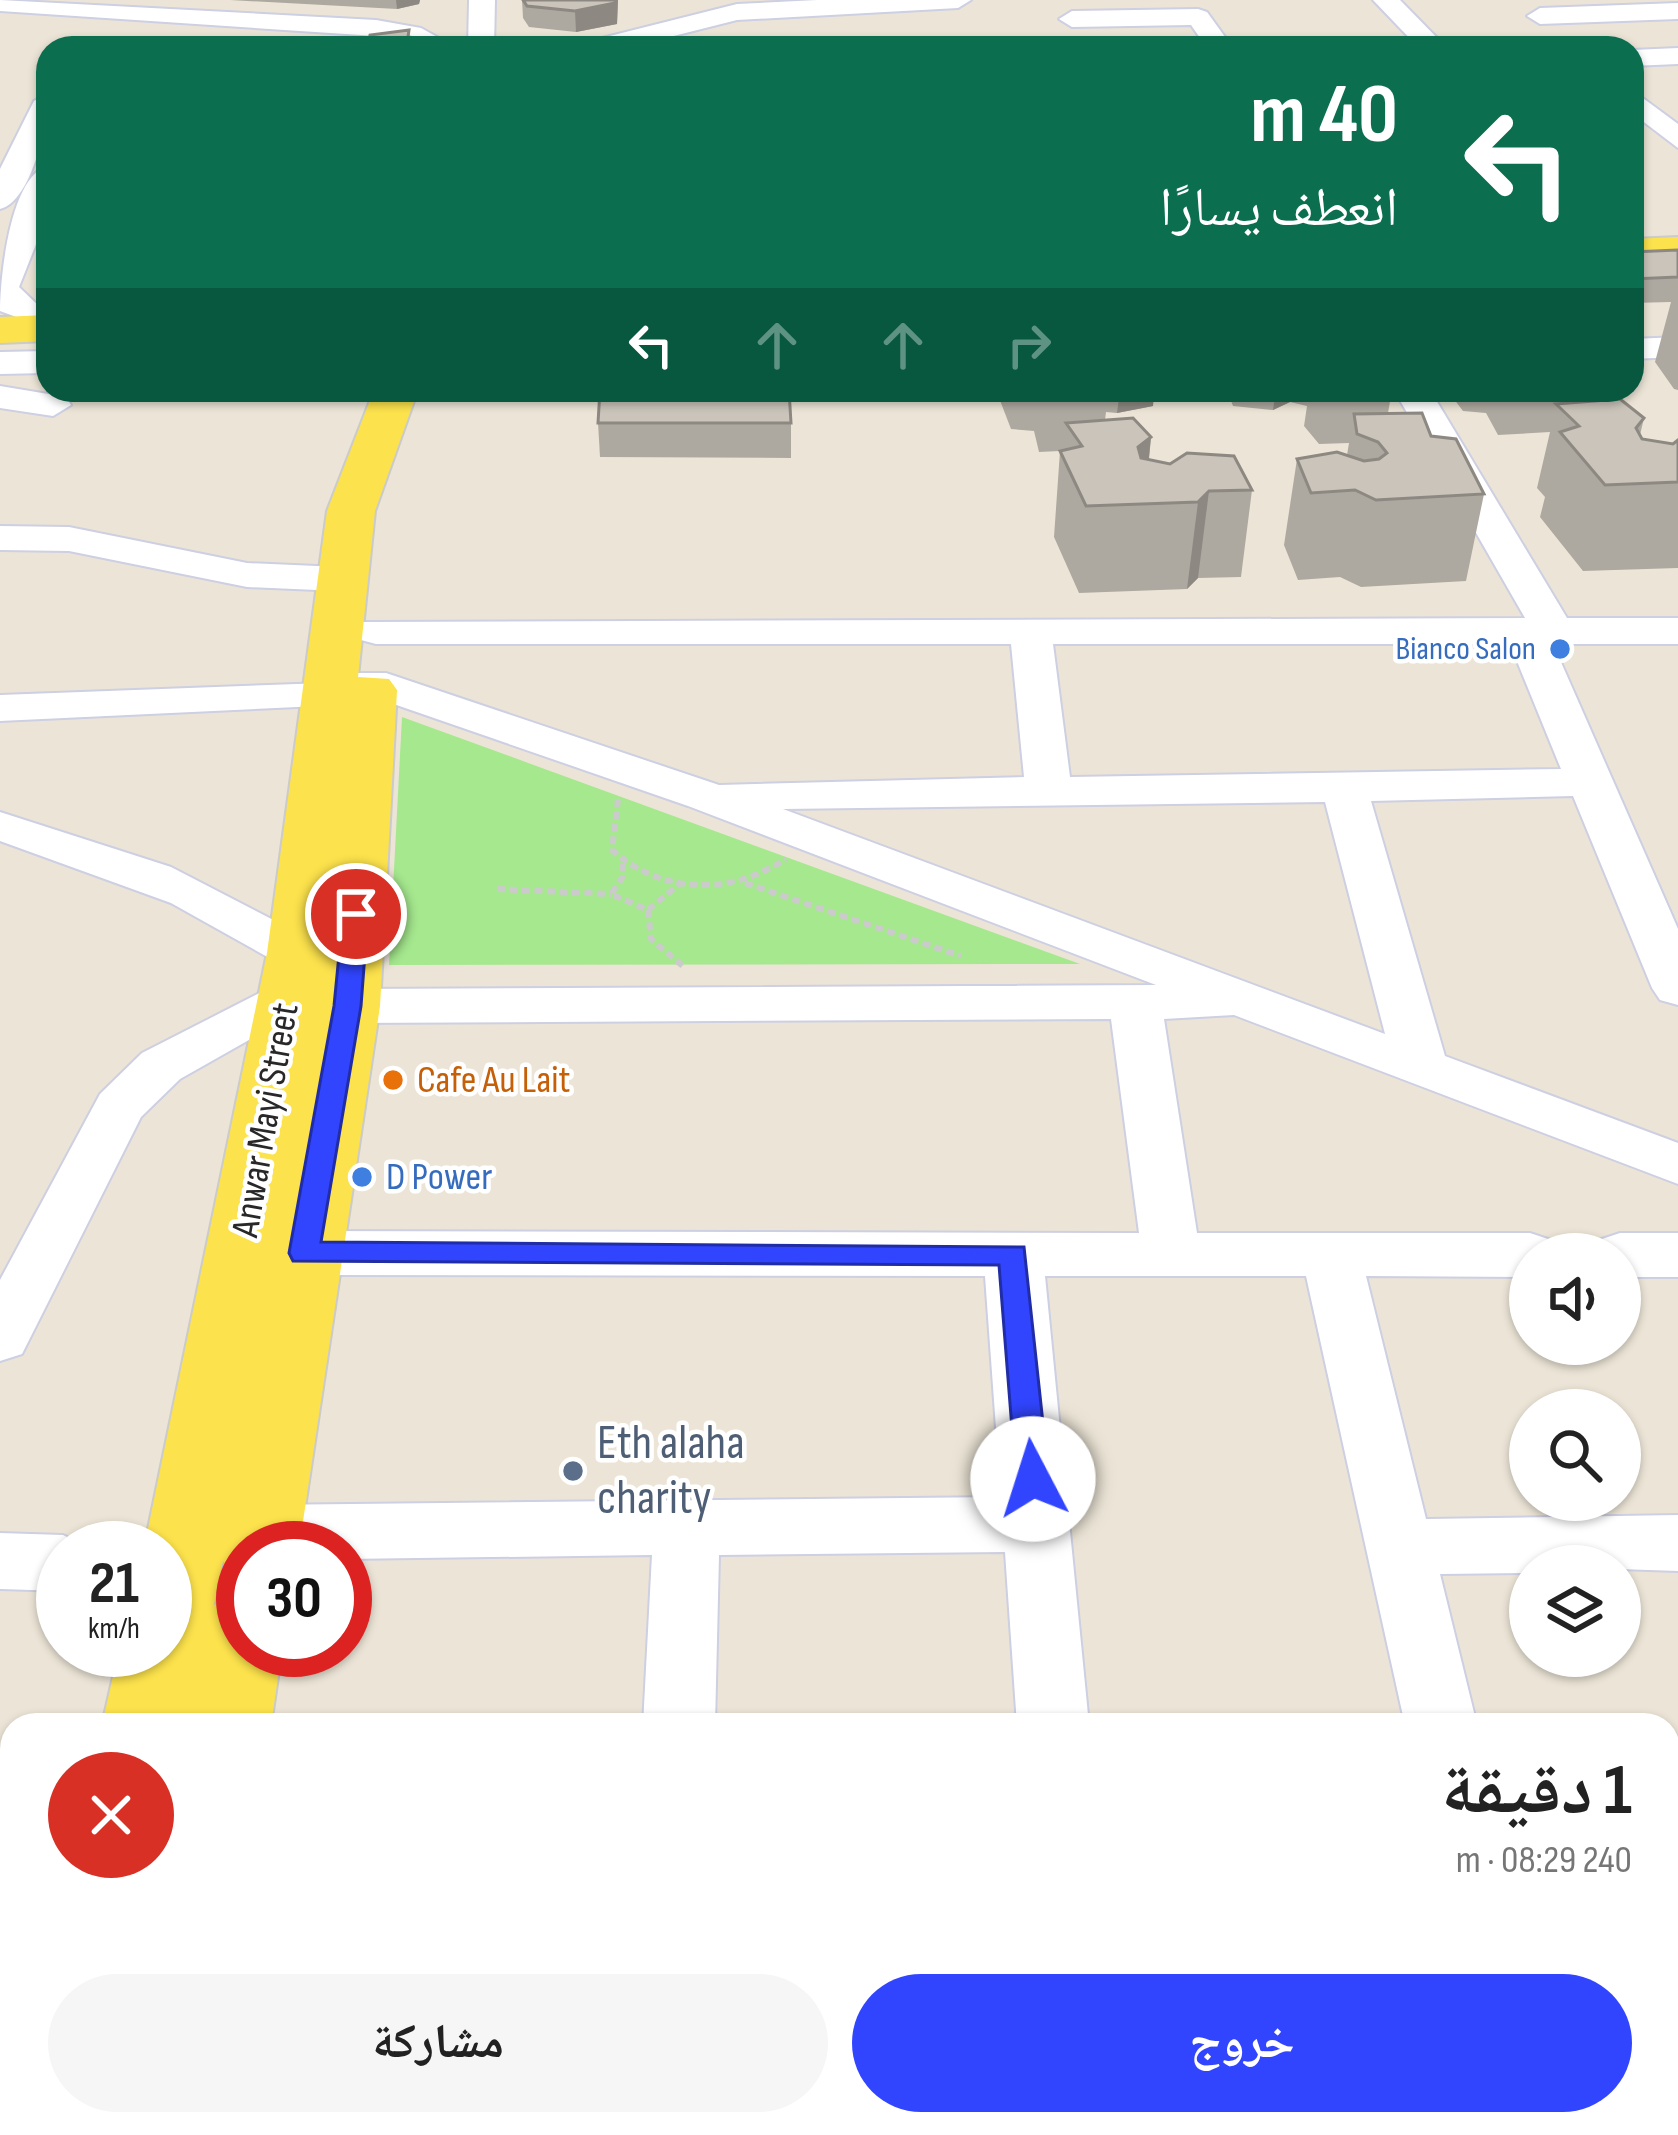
<!DOCTYPE html>
<html lang="ar">
<head>
<meta charset="utf-8">
<style>
  body { margin:0; font-family:"Sofia Sans Condensed","Noto Naskh Arabic",sans-serif; background:#f6f6f6; color:#222; direction:rtl; height:100vh; display:flex; flex-direction:column; font-size:45px; white-space:nowrap }
  * { box-sizing:border-box; margin:0 }
  p { font-size:39px; color:#767676 }
  .icon { flex:none; width:66px; height:66px; fill:none; stroke:currentColor; stroke-width:2; stroke-linecap:round; stroke-linejoin:round }
  .map { position:relative; flex:1; overflow:hidden; direction:ltr }
  .sheet { position:absolute; left:0px; top:1713px; width:1680px; height:423px; display:flex; flex-direction:column; background:#fff; border-radius:36px 36px 0 0; box-shadow:0 3px 9px #0004; direction:rtl }
  .sheet>* { flex:none }
  .banner { position:absolute; left:36px; top:36px; width:1608px; height:366px; border-radius:36px; box-shadow:0 3px 9px #0004; direction:rtl; background:#0b6e4f; color:#fff; overflow:hidden }
  .tools { position:absolute; left:1509px; top:1233px; display:grid; gap:24px }
  .tools a { display:grid; place-items:center; width:132px; height:132px; border-radius:50%; background:#fff; box-shadow:0 3px 9px #0004; font-size:60px }
  .speed { position:absolute; left:36px; top:1521px; display:flex; gap:24px; font-size:60px; font-weight:700; text-align:center }
  .speed>* { display:grid; place-content:center; width:156px; height:156px; border-radius:50%; background:#fff; box-shadow:0 3px 9px #0004; line-height:1 }
  .speed small { font-size:30px; font-weight:400 }
  .speed .limit { border:18px solid #d22; background:#fff; color:#111 }
  .pin { position:absolute; display:grid; place-items:center; width:102px; height:102px; color:#fff; margin:-51px; border:6px solid #fff; border-radius:50%; box-shadow:0 3px 12px #0007 }
  .me { position:absolute; width:132px; margin:-66px; rotate:355deg; stroke-linejoin:round; filter:drop-shadow(0 0 9px #0008) }
  .turn { display:flex; align-items:center; gap:42px; height:252px; padding:0 48px; font-size:54px }
  .turn .icon { width:156px; height:156px; stroke-width:2.5 }
  .turn b { display:block; font-size:84px; line-height:102px }
  .lanes { display:flex; align-items:center; height:114px; padding:0 48px; background:#0003; justify-content:center; gap:60px; direction:ltr }
  .lanes .off { opacity:.35 }
  .round { display:grid; place-items:center; flex:none; width:126px; height:126px; border-radius:63px; background:#f6f6f6 }
  .head { display:flex; align-items:center; justify-content:space-between; height:204px; padding:0 48px }
  h1 { font-size:72px; font-weight:700; line-height:90px }
  .primary-button { display:flex; gap:24px; margin-top:auto; padding:24px 48px }
  .primary-button a { flex:1; height:138px; border-radius:72px; background:#3145ff; color:#fff; font-size:48px; font-weight:700; line-height:138px; text-align:center }
  .primary-button a+a { background:#f6f6f6; color:#222 }
  .map>svg:first-child { display:block }
  .green { fill:#a5e88e }
  .lines { fill:none; stroke-linecap:round; stroke-linejoin:round }
  .minor-casing { stroke:#cdcfe2; stroke-width:4 }
  .major-casing { stroke:#cbcbcb; stroke-width:4 }
  .path { stroke:#cbcbcb; stroke-width:6; stroke-dasharray:8 4.5; stroke-linecap:butt }
  .minor { fill:#fff; fill-rule:evenodd }
  .major { fill:#fce24c; fill-rule:evenodd }
  .wall { fill:#aea9a0 }
  .shaded-wall { fill:#8d8982 }
  .building { fill:#cac4ba; stroke:#8d8982; stroke-width:3 }
  .route { fill:#3145ff; stroke:#202da6; stroke-width:3 }
  .shop-dot { fill:#3f7fe0; stroke:#fff; stroke-width:4.5 }
  .food-dot { fill:#e8710a; stroke:#fff; stroke-width:4.5 }
  .service-dot { fill:#5c6f8a; stroke:#fff; stroke-width:4.5 }
  .labels { text-anchor:middle; dominant-baseline:central; stroke-width:9; stroke-linejoin:round; paint-order:stroke }
  .far-shop-label { font-size:33px; fill:#366cbe; stroke:#fff; text-anchor:end }
  .food-label { font-size:39px; fill:#c56008; stroke:#fff; text-anchor:start }
  .street-label { font-size:39px; fill:#282828; stroke:#fff }
  .shop-label { font-size:39px; fill:#366cbe; stroke:#fff; text-anchor:start }
  .near-service-label { font-size:48px; fill:#4e5e75; stroke:#fff; text-anchor:start }
</style>
</head>
<body>
<div class="map">
<svg width="1678" height="2135" viewBox="0 0 1678 2135">
  <rect width="100%" height="100%" fill="#ece5d7"/>
  <polygon class="green" points="402,717 1080,964 389,965"/>
  <g class="lines">
    <defs>
      <g id="minor">
        <polygon points="0,0 376,20 421,28 457,48 422,48 376,36 0,11"/>
        <polygon points="469,0 495,0 494,48 468,48"/>
        <polygon points="817,0 971,0 958,8 737,20 626,48 582,48 586,42 737,4"/>
        <polygon points="1373,0 1400,0 1447,48 1419,48"/>
        <polygon points="1678,3 1678,19 1540,24 1527,16 1540,8"/>
        <polygon points="1198,9 1207,12 1233,48 1207,48 1191,25 1072,27 1059,19 1072,11"/>
        <polygon points="1678,48 1678,64 1632,66 1632,50"/>
        <polygon points="1632,90 1678,124 1678,148 1632,113"/>
        <path d="M48,93C48,122 32,201 0,209V169L34,101Z"/>
        <path d="M48,166V214L19,287L44,311L27,321L0,311C0,278 10,175 48,166Z"/>
        <polygon points="1678,337 1678,357 1632,359 1632,339"/>
        <polygon points="48,351 48,373 0,374 0,352"/>
        <polygon points="0,386 66,397 71,405 53,416 0,408"/>
        <path d="M1394,390H1430L1567,618H1678V644H1553L1678,929V1005L1660,1000L1652,988L1573,796L1371,801L1445,1056L1678,1143V1184L1234,1015L1164,1019L1197,1233H1530L1551,1240L1559,1254H1530V1277L1366,1276L1426,1519L1678,1515V1571L1530,1566V1573L1440,1574L1477,1725H1405L1306,1276H1045L1089,1725H1017L1005,1552L719,1555L715,1725H643L652,1555L345,1559V1548L236,1551L227,1532L236,1513L260,1505L1001,1497L985,1276L304,1275L283,1268L275,1253L283,1238L304,1231L1139,1233L1111,1019L348,1023L329,1018L322,1006L329,994L348,989L1156,985L688,806L356,691L349,682L356,673H386L719,785L1024,777L1011,644H376L361,640L355,631L361,622L1525,618ZM1053,644H1510L1561,769L1070,777ZM1325,802L1385,1034L783,809Z"/>
        <polygon points="0,526 69,527 247,563 340,567 354,570 360,579 354,588 340,591 247,587 69,551 0,550"/>
        <polygon points="325,683 341,687 347,696 341,705 0,721 0,695"/>
        <polygon points="0,812 171,867 316,942 323,953 316,964 298,969 280,964 171,903 0,841"/>
        <polygon points="289,978 307,983 315,995 307,1007 180,1079 141,1117 22,1354 0,1361 0,1280 100,1094 142,1053"/>
        <polygon points="1620,1233 1678,1233 1678,1277 1620,1277 1620,1254 1591,1254 1599,1240"/>
        <polygon points="0,1533 63,1535 89,1548 63,1548 63,1591 0,1589"/>
        <polygon points="1678,1848 1678,1925 1668,1929 1668,1852"/>
        <rect x="622" y="2124" width="82" height="11"/>
        <polygon points="1046,2124 1128,2124 1129,2135 1047,2135"/>
        <polygon points="1355,2124 1446,2124 1442,2135 1351,2135"/>
      </g>
      <g id="major">
        <polygon points="1678,237 1678,261 1632,263 1632,239"/>
        <polygon points="48,315 48,341 0,343 0,317"/>
        <polygon points="374,390 418,390 375,511 358,677 389,679 397,690 380,1006 299,1548 243,1548 243,1577 229,1572 223,1561 214,1605 243,1595 243,1650 282,1650 271,1725 102,1725 119,1650 165,1650 165,1548 144,1548 267,953 327,511"/>
        <polygon points="13,2124 206,2124 205,2135 10,2135"/>
      </g>
    </defs>
    <use href="#minor" class="minor-casing"/>
    <use href="#major" class="major-casing"/>
    <g class="path">
      <path d="M618,799L612,850C663,895 730,895 786,859"/>
      <polyline points="623,863 622,878 611,894 648,910 679,884"/>
      <polyline points="745,883 961,956"/>
      <polyline points="497,889 611,894"/>
      <polyline points="648,910 651,939 685,968"/>
    </g>
    <use href="#minor" class="minor"/>
    <use href="#major" class="major"/>
  </g>
  <g class="wall">
    <polygon points="230,0 420,0 419,4 397,9"/>
    <polygon points="522,0 618,0 617,24 576,32 529,27 523,18"/>
    <polygon points="1678,250 1678,390 1674,389 1655,362 1671,302 1632,303 1632,252"/>
    <polygon points="996,390 1154,390 1153,406 1117,413 1106,412 1105,420 1151,437 1149,460 1252,490 1241,577 1198,578 1187,589 1079,593 1054,537 1060,451 1039,452 1034,431 1011,429"/>
    <polygon points="1227,390 1392,390 1388,413 1431,436 1484,494 1466,581 1361,587 1340,577 1298,580 1284,545 1297,459 1347,455 1349,443 1319,444 1304,426 1307,406 1290,402 1273,410 1233,406"/>
    <polygon points="1447,390 1591,390 1568,395 1566,403 1644,418 1640,435 1642,439 1673,444 1678,440 1678,568 1583,571 1540,517 1545,497 1537,488 1550,432 1498,435 1486,413 1463,411"/>
    <polygon points="598,423 791,423 791,458 600,457"/>
  </g>
  <g class="shaded-wall">
    <polygon points="396,0 420,0 419,4 397,9"/>
    <polygon points="618,0 617,24 576,32 575,11"/>
    <polygon points="424,39 425,48 411,48 410,43"/>
    <polygon points="1120,390 1154,390 1153,406 1117,413"/>
    <polygon points="1276,390 1291,390 1290,402 1273,410"/>
    <polygon points="1569,390 1591,390 1568,395"/>
    <polygon points="1151,437 1144,504 1138,447"/>
    <polygon points="1209,491 1198,578 1187,589 1198,502"/>
    <polygon points="0,1967 12,1990 0,2047"/>
    <polygon points="332,2124 346,2124 344,2135 331,2135"/>
  </g>
  <g class="building">
    <polygon points="523,0 616,0 615,3 575,11 527,6"/>
    <polygon points="409,30 408,37 424,39 410,43 417,45 417,48 355,48 356,44 368,43 370,35"/>
    <polygon points="1678,250 1678,277 1632,279 1632,252"/>
    <polygon points="600,390 789,390 791,423 598,423"/>
    <polygon points="1620,399 1644,418 1636,428 1642,439 1673,444 1678,440 1678,482 1605,485 1560,432 1579,426 1556,404"/>
    <polygon points="1422,413 1431,436 1456,439 1484,494 1376,500 1355,490 1311,493 1297,459 1337,452 1364,461 1379,459 1387,453 1378,442 1357,434 1354,414"/>
    <polygon points="1133,418 1151,437 1138,447 1141,458 1170,464 1187,453 1234,456 1252,490 1209,491 1198,502 1086,506 1060,451 1082,446 1066,423"/>
    <polygon points="163,2124 332,2124 331,2135 160,2135"/>
  </g>
  <polygon class="route" points="356,906 368,914 361,1006 321,1242 1024,1247 1049,1479 1044,1488 1021,1488 1016,1479 999,1265 293,1261 289,1253 334,1006 343,914"/>
  <g class="shop-dot">
    <circle cx="1560" cy="649" r="12"/>
    <circle cx="362" cy="1177" r="12"/>
  </g>
  <circle class="food-dot" cx="393" cy="1080" r="12"/>
  <circle class="service-dot" cx="573" cy="1471" r="12"/>
  <g class="labels">
    <g class="far-shop-label">
      <text x="1536" y="649">Bianco Salon</text>
    </g>
    <g class="food-label">
      <text x="417" y="1080">Cafe Au Lait</text>
    </g>
    <g class="street-label">
      <text transform="translate(266 1120) rotate(-80)">Anwar Mayi Street</text>
    </g>
    <g class="shop-label">
      <text x="386" y="1177">D Power</text>
    </g>
    <g class="near-service-label">
      <text x="597" y="1443">Eth alaha<tspan x="597" dy="55">charity</tspan></text>
    </g>
  </g>
</svg>
<div class="tools">
<a><svg class="icon" aria-label="sound" viewBox="0 0 24 24"><path d="M4 9h4l5-4v14l-5-4H4zM17 9q2 3 0 6"/></svg></a>
<a><svg class="icon" aria-label="search" viewBox="0 0 24 24"><circle cx="10" cy="10" r="6"/><path d="M15 15l6 6"/></svg></a>
<a><svg class="icon" aria-label="layers" viewBox="0 0 24 24"><path d="M12 4l9 5-9 5-9-5zM3 14l9 5 9-5"/></svg></a>
</div>
<div class="speed"><div>21<small>km/h</small></div><div class="limit">30</div></div>
<div class="pin" style="left:356px;top:914px;background:#d93025"><svg class="icon" aria-label="arrive" viewBox="0 0 24 24"><path d="M6 21V4h12l-3 4 3 4H6"/></svg></div>
<svg class="me" style="left:1033px;top:1479px" viewBox="-20 -20 40 40"><circle r="19" fill="#fff"/><path d="M0-13L10 11 0 6-10 11z" fill="#3145ff"/></svg>
<div class="banner">
<div class="turn"><svg class="icon" aria-label="left" viewBox="0 0 24 24"><path d="M17 20v-9H6M10 6l-5 5 5 5"/></svg><div><b>40 m</b>انعطف يسارًا</div></div>
<div class="lanes"><svg class="icon" aria-label="left" viewBox="0 0 24 24"><path d="M17 20v-9H6M10 6l-5 5 5 5"/></svg><svg class="icon off" aria-label="ahead" viewBox="0 0 24 24"><path d="M12 20V5M6 11l6-6 6 6"/></svg><svg class="icon off" aria-label="ahead" viewBox="0 0 24 24"><path d="M12 20V5M6 11l6-6 6 6"/></svg><svg class="icon off" aria-label="right" viewBox="0 0 24 24"><path d="M7 20v-9h11M14 6l5 5-5 5"/></svg></div>
</div>
<section class="sheet">
<div class="head"><div><h1>1 دقيقة</h1><p>240 m · 08:29</p></div><a class="round" style="background:#d93025;color:#fff"><svg class="icon" aria-label="close" viewBox="0 0 24 24"><path d="M6 6l12 12M18 6L6 18"/></svg></a></div>
<div class="primary-button"><a>خروج</a><a>مشاركة</a></div>
</section>
</div>
</body>
</html>
